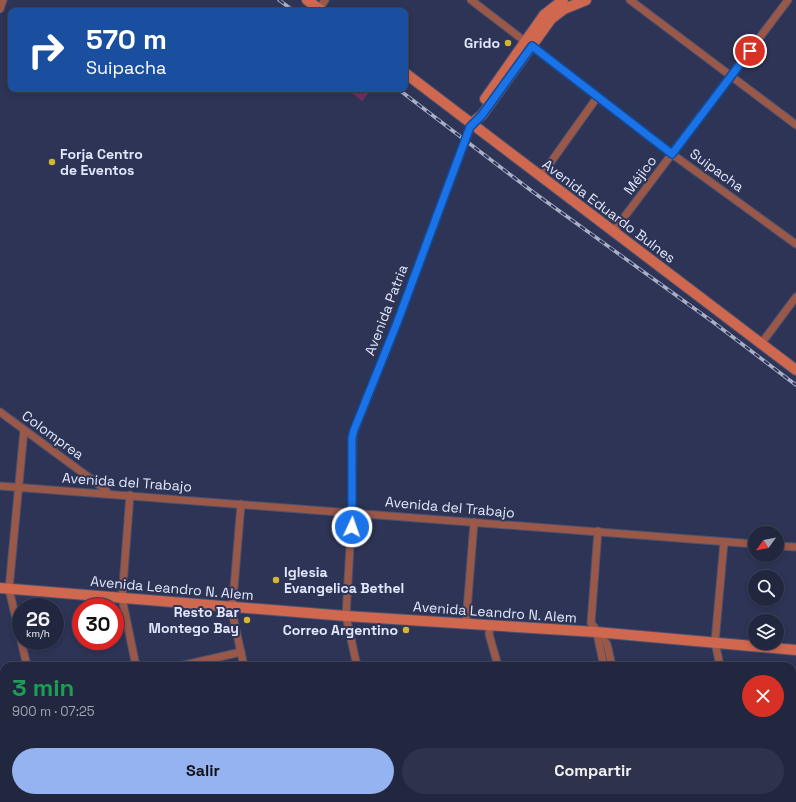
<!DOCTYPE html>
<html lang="es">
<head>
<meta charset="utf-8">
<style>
  body { margin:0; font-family:"Space Grotesk",sans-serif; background:#2e334b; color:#f1f3f6; height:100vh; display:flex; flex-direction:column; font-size:15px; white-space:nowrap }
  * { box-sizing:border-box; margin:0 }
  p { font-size:13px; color:#a2a5b1 }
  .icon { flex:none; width:22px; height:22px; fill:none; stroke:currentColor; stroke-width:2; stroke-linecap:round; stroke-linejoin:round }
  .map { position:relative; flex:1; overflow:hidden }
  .details { position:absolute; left:0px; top:662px; width:796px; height:140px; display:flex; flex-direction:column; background:#222740; border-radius:12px 12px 0 0; box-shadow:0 2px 6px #0003,0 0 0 1px #3f4459 }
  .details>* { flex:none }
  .guide { position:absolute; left:8px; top:8px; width:400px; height:84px; border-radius:8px; box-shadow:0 2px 6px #0003,0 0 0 1px #3f4459; background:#1a4fa0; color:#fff; overflow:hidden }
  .needle { width:26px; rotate:237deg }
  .fabs { position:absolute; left:748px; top:526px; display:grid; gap:8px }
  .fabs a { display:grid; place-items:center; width:36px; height:36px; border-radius:50%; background:#222740; box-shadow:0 2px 6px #0003,0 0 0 1px #3f4459; font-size:20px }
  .speed { position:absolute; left:12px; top:598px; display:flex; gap:8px; font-size:20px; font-weight:700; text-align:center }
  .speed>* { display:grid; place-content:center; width:52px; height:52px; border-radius:50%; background:#222740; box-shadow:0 2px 6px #0003,0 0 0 1px #3f4459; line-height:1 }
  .speed small { font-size:10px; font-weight:400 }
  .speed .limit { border:6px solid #d22; background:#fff; color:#111 }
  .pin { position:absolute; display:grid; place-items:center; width:34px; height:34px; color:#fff; margin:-17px; border:2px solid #fff; border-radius:50%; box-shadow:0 1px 4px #0007 }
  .me { position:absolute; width:44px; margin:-22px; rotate:3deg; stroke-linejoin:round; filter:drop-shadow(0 0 3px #0008) }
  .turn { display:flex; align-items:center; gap:14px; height:84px; padding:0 12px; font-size:18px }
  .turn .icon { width:52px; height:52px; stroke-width:2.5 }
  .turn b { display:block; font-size:28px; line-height:34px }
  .round { display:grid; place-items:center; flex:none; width:42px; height:42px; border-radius:21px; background:#2e334b }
  .headline { display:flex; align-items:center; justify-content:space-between; height:68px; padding:0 12px }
  h1 { font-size:24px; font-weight:600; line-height:30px; color:#1e9e55 }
  .button { display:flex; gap:8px; margin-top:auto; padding:8px 12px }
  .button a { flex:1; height:46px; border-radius:24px; background:#95b2f1; color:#111; font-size:16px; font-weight:600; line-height:46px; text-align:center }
  .button a+a { background:#2e334b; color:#f1f3f6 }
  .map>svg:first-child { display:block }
  .green { fill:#6e3162 }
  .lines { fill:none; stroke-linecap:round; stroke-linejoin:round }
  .minor-casing { stroke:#4b5170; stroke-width:9 }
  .secondary-casing { stroke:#4b5170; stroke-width:12 }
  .minor { stroke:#9a5848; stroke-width:7 }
  .secondary { stroke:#cf684e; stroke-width:10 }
  .rail-casing { stroke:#aaafc8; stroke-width:3.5 }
  .rail { stroke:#2e3455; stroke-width:2; stroke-dasharray:6; stroke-linecap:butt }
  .route-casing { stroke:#114b97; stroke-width:10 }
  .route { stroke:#1a73e8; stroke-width:7 }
  .poi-dot { fill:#d4b635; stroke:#2e3455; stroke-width:1.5 }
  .labels { text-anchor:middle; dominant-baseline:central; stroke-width:4; stroke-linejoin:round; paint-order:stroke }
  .poi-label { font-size:14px; font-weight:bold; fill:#e2e7fc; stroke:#2e3455; text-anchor:end }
  .street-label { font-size:14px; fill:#e2e7fc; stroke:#2e3455 }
</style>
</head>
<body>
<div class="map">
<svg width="796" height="802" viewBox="0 0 796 802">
  <rect width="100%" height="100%" fill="#2e3455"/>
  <polygon class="green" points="347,89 372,89 362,101"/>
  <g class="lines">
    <defs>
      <g id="minor">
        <polyline points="471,0 672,154 796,244"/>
        <polyline points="630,0 796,125"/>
        <polyline points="0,9 3,0"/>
        <polyline points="319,9 325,0"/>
        <polyline points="541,176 598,96"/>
        <polyline points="613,232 788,0"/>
        <polyline points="761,344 796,297"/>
        <polyline points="0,412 102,487 109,494"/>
        <polyline points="24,430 9,589 27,666"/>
        <polyline points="0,486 755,544"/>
        <polyline points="130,495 122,598 136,666"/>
        <polyline points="241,504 232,612 244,666"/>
        <polyline points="598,531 591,623 607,644 612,666"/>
        <polyline points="777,546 796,547"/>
        <polyline points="466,623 474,522"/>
        <polyline points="490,625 489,634 498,666"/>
        <polyline points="597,634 604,666"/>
        <polyline points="180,666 241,652"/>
        <polyline points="357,666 346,616 352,512 353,434 397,323 472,123"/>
        <polyline points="720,666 715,642 724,542"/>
        <polyline points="0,708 4,707"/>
        <polyline points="792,719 796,718"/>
        <polyline points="0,798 4,797"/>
        <polyline points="57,798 58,802"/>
        <polyline points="167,798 167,802"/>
        <polyline points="274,798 275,802"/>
        <polyline points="387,798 388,802"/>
        <polyline points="529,798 530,802"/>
        <polyline points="634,798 635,802"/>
        <polyline points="643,798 644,802"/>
        <polyline points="750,798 751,802"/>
        <polyline points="441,802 458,798"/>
      </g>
      <g id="secondary">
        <polyline points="307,0 322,11"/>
        <polyline points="405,73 796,370"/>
        <polyline points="485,99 544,15 563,0"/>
        <polyline points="472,123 482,115 551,19 564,9 586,0"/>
        <polyline points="0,588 346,616 596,632 796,650"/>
      </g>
    </defs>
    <use href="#minor" class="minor-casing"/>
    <use href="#secondary" class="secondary-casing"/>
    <use href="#minor" class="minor"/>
    <use href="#secondary" class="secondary"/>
    <defs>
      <g id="rail">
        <polyline points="279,0 294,11"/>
        <polyline points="398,89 533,192 713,322 796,385"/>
      </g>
    </defs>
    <use href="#rail" class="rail-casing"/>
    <use href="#rail" class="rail"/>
  </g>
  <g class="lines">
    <defs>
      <polyline id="route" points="352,527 352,438 354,430 397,323 470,127 482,115 532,46 672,154 750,51"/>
    </defs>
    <use href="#route" class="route-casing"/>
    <use href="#route" class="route"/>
  </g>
  <g class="poi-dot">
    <circle cx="508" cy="43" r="4"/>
    <circle cx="52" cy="162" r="4"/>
    <circle cx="276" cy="580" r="4"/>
    <circle cx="247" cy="620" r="4"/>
    <circle cx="406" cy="630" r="4"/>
  </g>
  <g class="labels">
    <g class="poi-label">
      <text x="500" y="43">Grido</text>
      <text x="60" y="154" text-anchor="start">Forja Centro<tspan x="60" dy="16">de Eventos</tspan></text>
      <text x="284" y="572" text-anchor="start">Iglesia<tspan x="284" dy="16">Evangelica Bethel</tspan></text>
      <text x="239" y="612">Resto Bar<tspan x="239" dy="16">Montego Bay</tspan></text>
      <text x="398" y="630">Correo Argentino</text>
    </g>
    <g class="street-label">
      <text transform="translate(717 170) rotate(36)">Suipacha</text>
      <text transform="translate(640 175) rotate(-53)">Méjico</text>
      <text transform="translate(609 211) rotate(37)">Avenida Eduardo Bulnes</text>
      <text transform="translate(386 310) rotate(-69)">Avenida Patria</text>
      <text transform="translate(53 435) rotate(36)">Colomprea</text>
      <text transform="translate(127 482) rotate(4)">Avenida del Trabajo</text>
      <text transform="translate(450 507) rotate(5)">Avenida del Trabajo</text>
      <text transform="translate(172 588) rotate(5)">Avenida Leandro N. Alem</text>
      <text transform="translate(495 612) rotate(4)">Avenida Leandro N. Alem</text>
    </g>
  </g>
</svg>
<div class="fabs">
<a><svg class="needle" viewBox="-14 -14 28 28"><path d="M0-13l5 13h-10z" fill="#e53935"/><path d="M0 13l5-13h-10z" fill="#a2a5b1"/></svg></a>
<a><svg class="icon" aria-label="search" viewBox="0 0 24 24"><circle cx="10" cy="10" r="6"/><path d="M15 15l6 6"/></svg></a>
<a><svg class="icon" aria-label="layers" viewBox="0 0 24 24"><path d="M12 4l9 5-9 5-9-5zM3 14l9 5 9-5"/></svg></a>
</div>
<div class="speed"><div>26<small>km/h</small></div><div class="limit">30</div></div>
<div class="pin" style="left:750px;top:51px;background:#d93025"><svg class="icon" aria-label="arrive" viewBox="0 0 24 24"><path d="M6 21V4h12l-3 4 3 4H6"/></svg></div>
<svg class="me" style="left:352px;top:527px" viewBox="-20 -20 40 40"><circle r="17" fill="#1a73e8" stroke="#fff" stroke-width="3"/><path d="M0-11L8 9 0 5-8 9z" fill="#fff"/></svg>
<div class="guide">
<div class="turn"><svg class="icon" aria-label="right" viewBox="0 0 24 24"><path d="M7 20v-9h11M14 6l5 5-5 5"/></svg><div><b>570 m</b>Suipacha</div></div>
</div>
<section class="details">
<div class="headline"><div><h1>3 min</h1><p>900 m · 07:25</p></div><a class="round" style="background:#d93025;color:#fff"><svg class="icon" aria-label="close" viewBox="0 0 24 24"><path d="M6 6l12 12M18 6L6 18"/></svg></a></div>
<div class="button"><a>Salir</a><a>Compartir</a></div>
</section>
</div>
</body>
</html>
